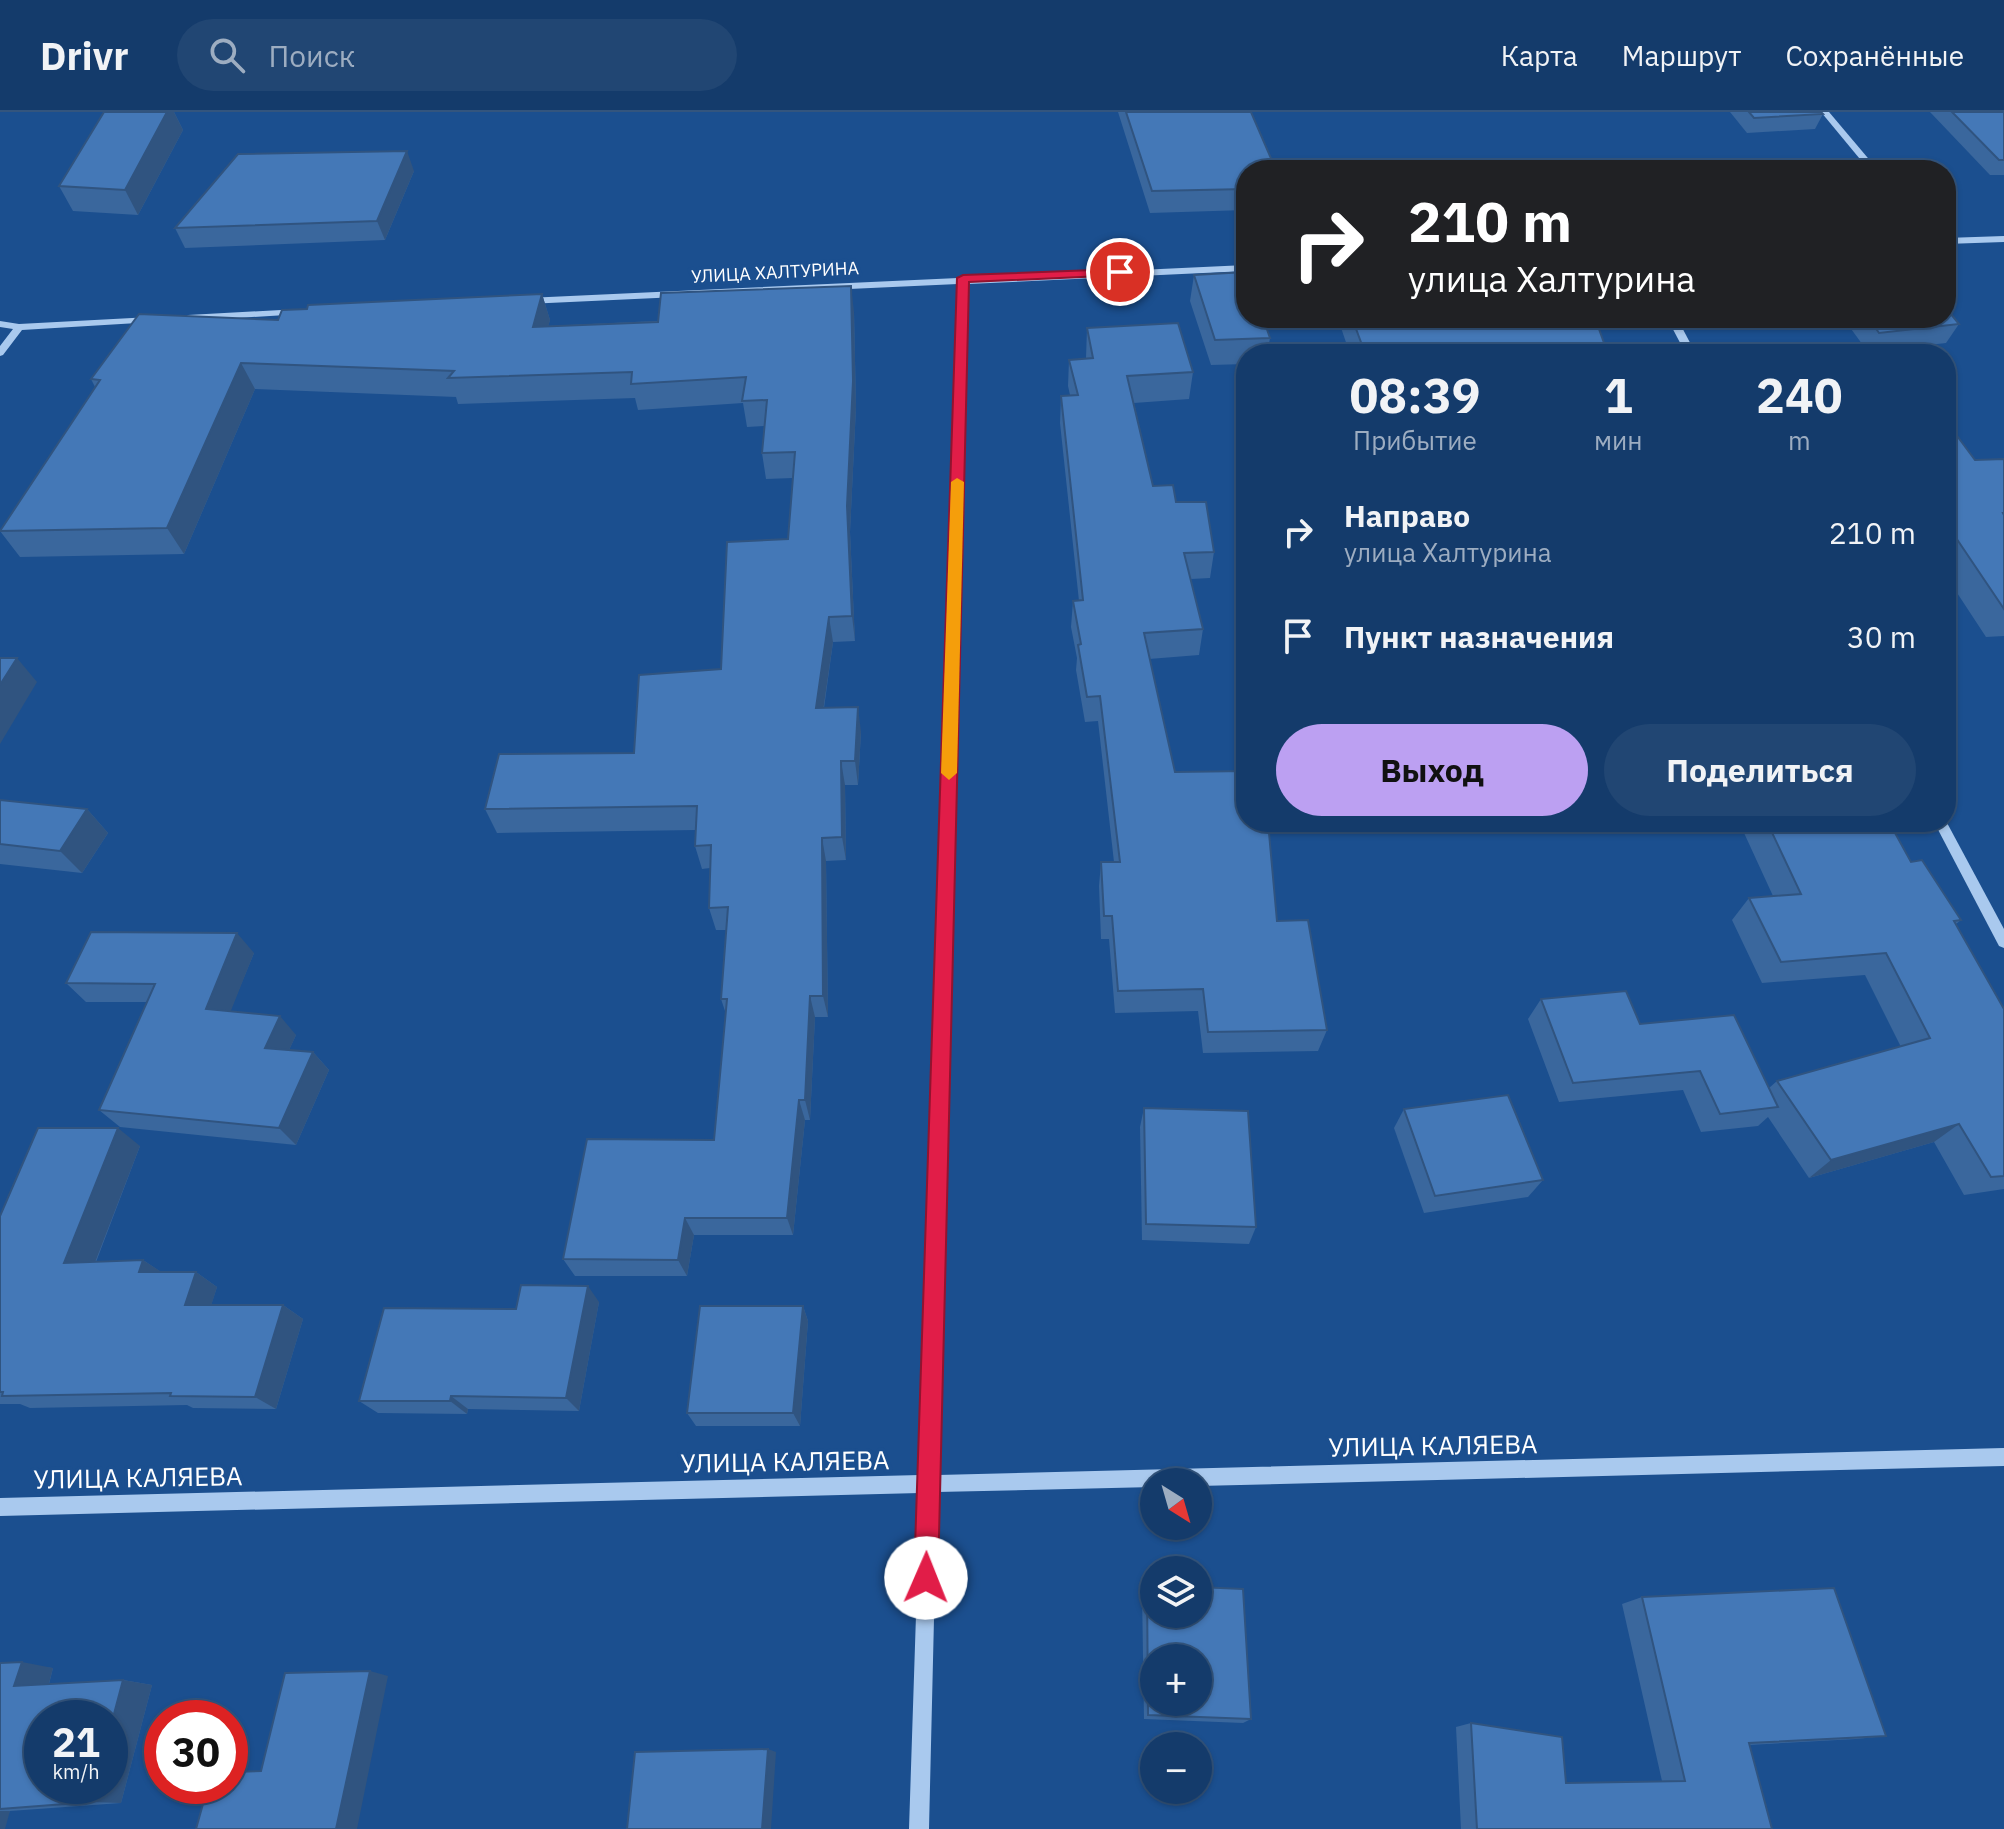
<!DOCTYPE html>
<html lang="ru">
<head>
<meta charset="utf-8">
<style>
  body { margin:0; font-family:"IBM Plex Sans",sans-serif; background:#214673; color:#f1f3f6; height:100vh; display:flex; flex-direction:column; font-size:30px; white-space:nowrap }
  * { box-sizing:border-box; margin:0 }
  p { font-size:26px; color:#9dadc1 }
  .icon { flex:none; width:44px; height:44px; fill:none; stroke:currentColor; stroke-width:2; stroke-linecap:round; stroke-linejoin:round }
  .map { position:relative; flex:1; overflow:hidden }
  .details { position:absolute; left:1236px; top:232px; width:720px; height:488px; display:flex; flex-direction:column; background:#143b6b; border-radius:32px; box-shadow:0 2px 6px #0004,0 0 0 2px #33557e }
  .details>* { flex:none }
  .banner { position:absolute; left:1236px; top:48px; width:720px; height:168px; border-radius:32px; box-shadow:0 2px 6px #0004,0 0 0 2px #33557e; background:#202124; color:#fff; overflow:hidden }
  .needle { width:52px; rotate:143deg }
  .fabs { position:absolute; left:1140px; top:1356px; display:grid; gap:16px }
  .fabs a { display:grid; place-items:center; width:72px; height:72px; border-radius:50%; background:#143b6b; box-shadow:0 2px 6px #0004,0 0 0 2px #33557e; font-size:40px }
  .speed { position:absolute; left:24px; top:1588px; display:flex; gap:16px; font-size:40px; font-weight:700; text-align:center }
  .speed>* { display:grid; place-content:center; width:104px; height:104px; border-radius:50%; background:#143b6b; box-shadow:0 2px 6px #0004,0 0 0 2px #33557e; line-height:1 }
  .speed small { font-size:20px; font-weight:400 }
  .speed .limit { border:12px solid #d22; background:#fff; color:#111 }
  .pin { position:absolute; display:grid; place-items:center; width:68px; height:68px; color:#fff; margin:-34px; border:4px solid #fff; border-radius:50%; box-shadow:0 2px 8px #0007 }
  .me { position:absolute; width:88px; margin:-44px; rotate:1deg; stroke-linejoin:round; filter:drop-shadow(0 0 6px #0008) }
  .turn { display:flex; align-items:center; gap:28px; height:168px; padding:0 40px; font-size:36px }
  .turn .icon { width:104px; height:104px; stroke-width:2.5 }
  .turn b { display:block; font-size:56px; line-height:68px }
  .eta { display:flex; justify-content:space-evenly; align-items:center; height:136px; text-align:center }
  .eta b { font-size:48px; font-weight:800; line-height:56px }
  .action { display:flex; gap:16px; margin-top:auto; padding:16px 40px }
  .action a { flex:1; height:92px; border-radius:48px; background:#bca0f2; color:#111; font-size:32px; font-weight:800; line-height:92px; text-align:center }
  .action a+a { background:#214673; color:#f1f3f6 }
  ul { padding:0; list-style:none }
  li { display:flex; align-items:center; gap:24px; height:104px; padding:0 40px }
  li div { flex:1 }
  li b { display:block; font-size:30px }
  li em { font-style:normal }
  header { display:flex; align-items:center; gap:48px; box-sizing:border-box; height:112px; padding:0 40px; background:#143b6b; border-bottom:2px solid #33557e }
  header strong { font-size:38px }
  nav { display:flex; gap:44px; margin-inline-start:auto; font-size:28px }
  .search { width:560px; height:72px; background:#214673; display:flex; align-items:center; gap:20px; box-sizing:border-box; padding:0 28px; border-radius:44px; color:#9dadc1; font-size:30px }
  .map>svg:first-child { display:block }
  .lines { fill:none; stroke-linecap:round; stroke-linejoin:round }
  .minor { fill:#a9c9ee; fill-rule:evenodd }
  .wall { fill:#3a679d }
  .shaded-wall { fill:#305480 }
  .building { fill:#4478b7; stroke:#305480; stroke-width:2; fill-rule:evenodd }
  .route { fill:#e11d48; stroke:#92132f; stroke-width:2 }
  .slow { fill:#f59e0b }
  .labels { text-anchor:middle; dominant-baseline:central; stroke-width:7; stroke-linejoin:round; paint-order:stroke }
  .far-street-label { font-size:18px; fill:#fff; stroke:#1b4f8f }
  .near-street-label { font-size:26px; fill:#fff; stroke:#1b4f8f }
</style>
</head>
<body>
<header>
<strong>Drivr</strong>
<div class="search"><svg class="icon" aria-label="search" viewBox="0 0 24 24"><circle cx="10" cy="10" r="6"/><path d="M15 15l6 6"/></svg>Поиск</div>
<nav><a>Карта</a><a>Маршрут</a><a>Сохранённые</a></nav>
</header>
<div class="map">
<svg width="2004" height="1717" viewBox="0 0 2004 1717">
  <rect width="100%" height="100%" fill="#1b4f8f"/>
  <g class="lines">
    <g class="minor">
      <polygon points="1821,0 1829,0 1878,58 1869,58"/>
      <polygon points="2004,124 2004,130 1946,132 1946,126"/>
      <polygon points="1246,153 1246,159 968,172 938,1363 2004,1336 2004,1354 1198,1374 1198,1370 1154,1370 1154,1375 937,1380 929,1717 909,1717 920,1381 0,1404 0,1386 920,1363 958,172 527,192 522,189 527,186 958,166 963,163 968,166"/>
      <polygon points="299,197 304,200 302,202 188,209 183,206 188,203"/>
      <polygon points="151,205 154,206 154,210 22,218 3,243 0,244 0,234 13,217 0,215 0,209 19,212"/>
      <polygon points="1667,206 1677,206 1696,242 1686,242"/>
      <polygon points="1946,709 2004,817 2004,836 1999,834 1934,710"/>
    </g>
  </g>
  <g class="wall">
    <polygon points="104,0 174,0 183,18 138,103 73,99 59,74"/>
    <polygon points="1118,0 1251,0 1246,58 1246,98 1150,101"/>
    <polygon points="1730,0 1821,0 1823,2 1815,17 1747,21"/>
    <polygon points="1930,0 2004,0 2004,63 1990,63"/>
    <polygon points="414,59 385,128 185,136 175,116"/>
    <polygon points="1194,163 1270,226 1267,242 1246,242 1246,252 1211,253 1190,189"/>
    <polygon points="542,182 550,208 548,214 854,200 856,295 850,420 855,529 833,530 824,596 861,620 858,673 845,673 846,748 826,749 828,905 815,905 810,1008 805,1008 793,1123 694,1123 687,1164 575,1164 563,1147 714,1028 726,902 721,887 726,818 716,818 709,796 710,756 702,757 695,734 696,718 497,721 485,697 634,641 721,557 788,427 793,366 766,367 762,341 764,314 747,315 743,291 638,298 635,286 458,292 456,285 255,277 184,442 20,445 0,419 95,275 91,267 278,208 307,197"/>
    <polygon points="1340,206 1595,206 1608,242 1350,242 1339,210"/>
    <polygon points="1843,206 1946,206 1959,212 1946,231 1868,240"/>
    <polygon points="1087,216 1193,260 1189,287 1134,291 1153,374 1176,390 1214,440 1210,466 1191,467 1203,517 1199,543 1149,547 1175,660 1277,809 1327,918 1318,939 1203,941 1198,899 1115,901 1109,827 1101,827 1099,774 1101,750 1114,750 1098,609 1085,610 1076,558 1077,546 1071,515 1073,489 1079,489 1060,311 1061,284 1070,283 1068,274 1069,248 1086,246"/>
    <polygon points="1946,309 1975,348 2004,347 2004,524 1986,525 1946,464"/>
    <polygon points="0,688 87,697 108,721 82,761 0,752"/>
    <polygon points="1739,710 1889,710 1911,750 1961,808 1956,812 2004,897 2004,1077 1964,1083 1934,1030 1809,1066 1768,1005 1758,1014 1701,1020 1683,978 1559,990 1528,907 1541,887 1640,912 1769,976 1777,969 1901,935 1865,863 1762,871 1732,808 1749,786 1773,784"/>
    <polygon points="254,841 230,899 296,923 289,938 313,940 329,958 296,1033 120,1015 99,998 147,890 86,890 66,871"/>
    <polygon points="1144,996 1256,1115 1249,1132 1142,1128 1140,1015"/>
    <polygon points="1404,997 1543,1068 1528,1085 1424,1101 1394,1016"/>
    <polygon points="140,1034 96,1150 143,1148 161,1160 196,1160 217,1175 211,1193 283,1193 303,1207 276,1297 193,1296 187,1293 30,1296 20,1292 0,1292 0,1104"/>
    <polygon points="599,1190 579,1299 468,1297 467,1302 378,1301 359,1289 516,1197"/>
    <polygon points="803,1194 808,1209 800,1314 696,1314 687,1301"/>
    <polygon points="1147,1473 1251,1607 1243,1611 1144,1607 1142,1481"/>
    <polygon points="1642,1485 1886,1624 1856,1627 1749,1633 1772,1717 1461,1717 1456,1615 1471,1611 1566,1671 1662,1669 1622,1492"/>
    <polygon points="0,1551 53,1556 49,1572 123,1568 152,1573 121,1691 10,1699 0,1717"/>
  </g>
  <g class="shaded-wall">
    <polygon points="167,0 174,0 183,18 138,103 125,78"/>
    <polygon points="407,39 414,59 385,128 377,109"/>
    <polygon points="851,174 854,200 856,295 850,420 855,529 852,504 847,394"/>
    <polygon points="542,182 550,208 541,241 533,215"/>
    <polygon points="241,251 255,277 184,442 167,416"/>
    <polygon points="829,505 833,530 820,620 816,596"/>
    <polygon points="17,546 37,570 0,632 0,573"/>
    <polygon points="858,595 861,620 858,673 855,649"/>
    <polygon points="841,649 845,673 846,748 842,725"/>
    <polygon points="87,697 108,721 82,761 60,739"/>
    <polygon points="822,726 826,749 828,905 823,884"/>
    <polygon points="237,821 254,841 224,916 206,897"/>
    <polygon points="810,884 815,905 810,1008 805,988"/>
    <polygon points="280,904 296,923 282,954 265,936"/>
    <polygon points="313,940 329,958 296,1033 279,1016"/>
    <polygon points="799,988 805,1008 793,1123 787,1106"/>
    <polygon points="1959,1012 1934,1030 1809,1066 1831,1048"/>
    <polygon points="118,1016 140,1034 89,1166 64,1151"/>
    <polygon points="685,1106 694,1123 687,1164 678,1148"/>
    <polygon points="143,1148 166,1163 139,1160"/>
    <polygon points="196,1160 217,1175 207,1207 185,1193"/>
    <polygon points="588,1174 599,1190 579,1299 566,1286"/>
    <polygon points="283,1193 303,1207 276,1297 255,1285"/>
    <polygon points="803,1194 808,1209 800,1314 793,1301"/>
    <polygon points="451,1284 468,1297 467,1302 450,1289"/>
    <polygon points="22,1550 53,1556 47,1579 14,1574"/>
    <polygon points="370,1559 388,1564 357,1717 336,1717"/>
    <polygon points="123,1568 152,1573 121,1691 91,1690 95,1674 110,1674 110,1617"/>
    <polygon points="768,1637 776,1640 771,1717 762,1717"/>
    <polygon points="0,1699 10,1699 5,1717 0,1717"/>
  </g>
  <g class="building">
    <polygon points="104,0 167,0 125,78 59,74"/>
    <polygon points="1126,0 1251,0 1276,58 1246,58 1246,77 1152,79"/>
    <polygon points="1749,0 1821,0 1823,2 1754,6"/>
    <polygon points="1952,0 2004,0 2004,48 1999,48"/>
    <polygon points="407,39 377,109 175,116 238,42"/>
    <polygon points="1246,160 1246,206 1263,206 1270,226 1215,228 1194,163"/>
    <polygon points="851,174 853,269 847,394 852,504 829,505 816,596 858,595 855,649 841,649 842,725 822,726 823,884 810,884 805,988 799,988 787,1106 685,1106 678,1148 563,1147 587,1027 714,1028 727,887 721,887 728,795 709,796 711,733 695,734 697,694 485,697 499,642 634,641 639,563 721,557 727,430 788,427 795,340 762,341 767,288 742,289 746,265 631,272 632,260 448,266 454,259 241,251 167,416 0,419 100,268 91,267 139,202 278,208 282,198 307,197 308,193 542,182 533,215 658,210 661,181"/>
    <polygon points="1946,196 1959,212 1879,221 1869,206 1946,206"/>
    <polygon points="1352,206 1595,206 1608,242 1430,242 1428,238 1365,241"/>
    <polygon points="1178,211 1193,260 1127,264 1153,374 1173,373 1176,390 1206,390 1214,440 1184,441 1203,517 1144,521 1175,660 1246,659 1246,710 1268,710 1277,809 1308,808 1327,918 1208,920 1203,877 1118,879 1112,804 1104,804 1101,750 1120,750 1100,584 1087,585 1078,533 1081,532 1073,489 1083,488 1061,284 1078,283 1069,248 1093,246 1087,216"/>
    <polygon points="1946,309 1975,348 2004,347 2004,401 2003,401 2004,403 2004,497 1946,411"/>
    <polygon points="0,546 17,546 0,573"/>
    <polygon points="0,688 87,697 60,739 0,732"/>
    <polygon points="1767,710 1889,710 1911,750 1922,748 1961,808 1954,809 2004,897 2004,1064 1991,1065 1959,1012 1831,1048 1777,969 1930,926 1886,841 1781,850 1749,786 1801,782"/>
    <polygon points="91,820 237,821 206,897 280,904 265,936 313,940 279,1016 99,998 155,872 66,871"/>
    <polygon points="1626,879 1640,912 1734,903 1778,995 1720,1002 1700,959 1573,971 1541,887"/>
    <polygon points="1508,983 1543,1068 1435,1084 1404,997"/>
    <polygon points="1144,996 1248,999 1256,1115 1146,1112"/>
    <polygon points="38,1016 118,1016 64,1151 143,1148 139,1160 196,1160 185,1193 283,1193 255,1285 170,1284 171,1281 2,1284 3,1280 0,1280 0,1104"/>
    <polygon points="521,1173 588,1174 566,1286 451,1284 450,1289 359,1289 384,1196 516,1197"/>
    <polygon points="700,1194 803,1194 793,1301 687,1301"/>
    <path d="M1147,1473L1154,1474V1502H1198V1475L1243,1477L1251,1607L1148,1603ZM1154,1546H1198V1590H1154Z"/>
    <polygon points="1834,1476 1886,1624 1749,1631 1772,1717 1477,1717 1471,1611 1562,1625 1566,1671 1685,1669 1642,1485"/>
    <polygon points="22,1550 14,1574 123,1568 110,1617 110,1606 42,1606 42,1674 95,1674 91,1690 0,1697 0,1551"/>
    <polygon points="370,1559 336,1717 196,1717 208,1674 230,1674 230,1660 261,1659 285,1561"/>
    <polygon points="768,1637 762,1717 627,1717 635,1640"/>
  </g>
  <polygon class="route" points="1120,157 1125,158 1125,163 969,170 938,1466 934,1474 926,1477 917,1474 914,1466 957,166 963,163"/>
  <polygon class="slow" points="957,366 964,370 957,661 949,668 941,661 951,370"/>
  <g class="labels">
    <g class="far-street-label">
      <text transform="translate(775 160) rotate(-3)">УЛИЦА ХАЛТУРИНА</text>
    </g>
    <g class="near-street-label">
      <text transform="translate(1433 1333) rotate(-1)">УЛИЦА КАЛЯЕВА</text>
      <text transform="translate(785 1349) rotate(-1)">УЛИЦА КАЛЯЕВА</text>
      <text transform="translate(138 1365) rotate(-1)">УЛИЦА КАЛЯЕВА</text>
    </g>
  </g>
</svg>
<div class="fabs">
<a><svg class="needle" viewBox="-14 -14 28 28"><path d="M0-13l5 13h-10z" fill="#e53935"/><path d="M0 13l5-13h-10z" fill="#9dadc1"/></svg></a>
<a><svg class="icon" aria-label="layers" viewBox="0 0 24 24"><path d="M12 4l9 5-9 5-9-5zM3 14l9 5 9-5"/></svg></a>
<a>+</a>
<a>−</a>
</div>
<div class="speed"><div>21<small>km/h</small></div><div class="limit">30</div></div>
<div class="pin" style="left:1120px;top:160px;background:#d93025"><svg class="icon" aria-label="arrive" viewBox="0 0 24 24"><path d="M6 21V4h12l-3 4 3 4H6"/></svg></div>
<svg class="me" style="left:926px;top:1466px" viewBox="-20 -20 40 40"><circle r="19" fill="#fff"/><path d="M0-13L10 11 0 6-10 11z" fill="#e11d48"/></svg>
<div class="banner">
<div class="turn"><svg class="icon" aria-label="right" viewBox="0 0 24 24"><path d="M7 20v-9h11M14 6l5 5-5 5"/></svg><div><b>210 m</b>улица Халтурина</div></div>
</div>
<section class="details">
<div class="eta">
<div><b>08:39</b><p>Прибытие</p></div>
<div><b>1</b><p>мин</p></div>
<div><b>240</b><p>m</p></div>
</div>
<ul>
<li><svg class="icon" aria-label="right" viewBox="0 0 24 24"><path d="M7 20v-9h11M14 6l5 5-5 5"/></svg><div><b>Направо</b><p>улица Халтурина</p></div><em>210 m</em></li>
<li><svg class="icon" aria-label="arrive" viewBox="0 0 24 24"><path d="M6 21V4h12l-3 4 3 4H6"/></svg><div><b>Пункт назначения</b></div><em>30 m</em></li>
</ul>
<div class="action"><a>Выход</a><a>Поделиться</a></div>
</section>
</div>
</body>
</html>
